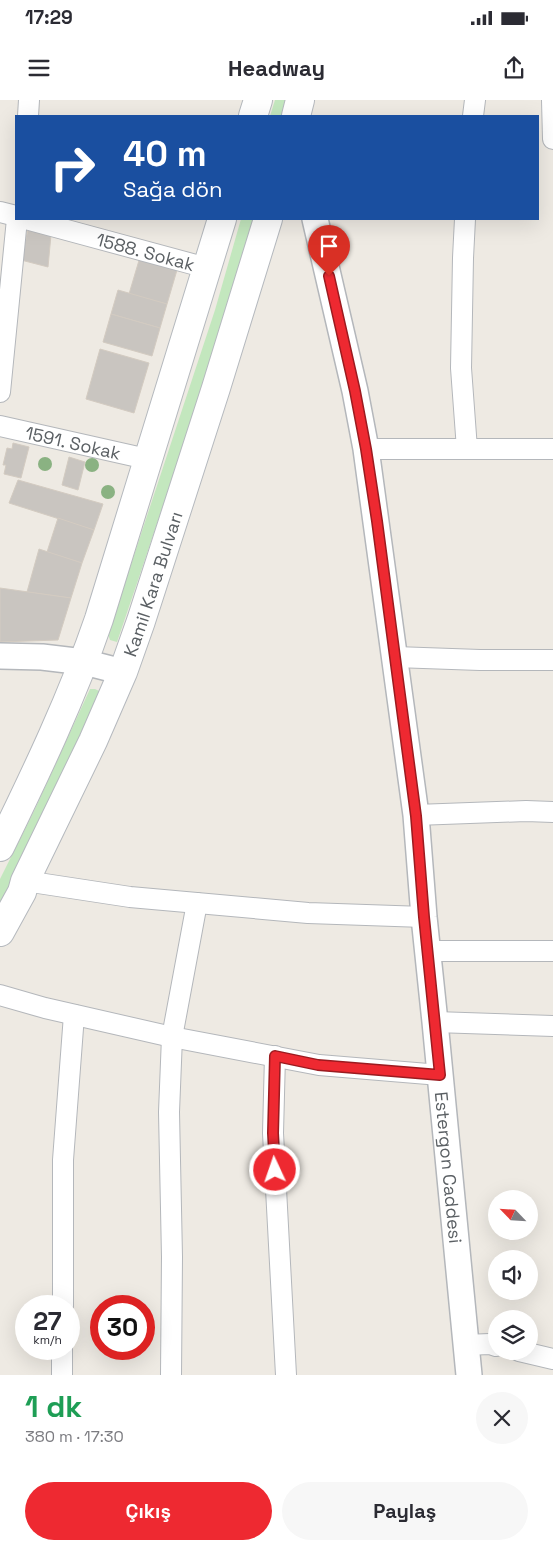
<!DOCTYPE html>
<html lang="tr">
<head>
<meta charset="utf-8">
<style>
  body { margin:0; font-family:"Space Grotesk",sans-serif; background:#f7f7f7; color:#2b2b33; height:100vh; display:flex; flex-direction:column; font-size:19px; white-space:nowrap }
  * { box-sizing:border-box; margin:0 }
  p { font-size:16px; color:#7c7c81 }
  .icon { flex:none; width:28px; height:28px; fill:none; stroke:currentColor; stroke-width:2; stroke-linecap:round; stroke-linejoin:round }
  .map { position:relative; height:1275px; overflow:hidden }
  .panel { display:flex; flex-direction:column; background:#fff; flex:1 }
  .panel>* { flex:none }
  .top-card { position:absolute; left:15px; top:15px; width:524px; height:105px; border-radius:0px; box-shadow:0 5px 20px #0002; background:#1a4fa0; color:#fff; overflow:hidden }
  .needle { width:32px; rotate:295deg }
  .fabs { position:absolute; left:488px; top:1090px; display:grid; gap:10px }
  .fabs a { display:grid; place-items:center; width:50px; height:50px; border-radius:50%; background:#fff; box-shadow:0 5px 20px #0002; font-size:25px }
  .speed { position:absolute; left:15px; top:1195px; display:flex; gap:10px; font-size:25px; font-weight:700; text-align:center }
  .speed>* { display:grid; place-content:center; width:65px; height:65px; border-radius:50%; background:#fff; box-shadow:0 5px 20px #0002; line-height:1 }
  .speed small { font-size:12px; font-weight:400 }
  .speed .limit { border:8px solid #d22; background:#fff; color:#111 }
  .pin { position:absolute; display:grid; place-items:center; width:42px; height:42px; color:#fff; margin:-51px -21px; border-radius:50% 50% 50% 0; rotate:-45deg; box-shadow:0 0 5px #0007 }
  .pin .icon { rotate:45deg }
  .me { position:absolute; width:55px; margin:-28px; rotate:357deg; stroke-linejoin:round; filter:drop-shadow(0 0 4px #0008) }
  .turn { display:flex; align-items:center; gap:18px; height:105px; padding:0 25px; font-size:22px }
  .turn .icon { width:65px; height:65px; stroke-width:2.5 }
  .turn b { display:block; font-size:35px; line-height:42px }
  .round { display:grid; place-items:center; flex:none; width:52px; height:52px; border-radius:26px; background:#f7f7f7 }
  .head { display:flex; align-items:center; justify-content:space-between; height:85px; padding:0 25px }
  h1 { font-size:30px; font-weight:600; line-height:38px; color:#1e9e55 }
  .button { display:flex; gap:10px; margin-top:auto; padding:10px 25px }
  .button a { flex:1; height:58px; border-radius:30px; background:#ee2931; color:#fff; font-size:20px; font-weight:600; line-height:58px; text-align:center }
  .button a+a { background:#f7f7f7; color:#2b2b33 }
  .status { display:flex; justify-content:space-between; align-items:center; height:35px; padding:0 25px; background:#fff; direction:ltr }
  .status svg { height:14px; fill:currentColor }
  header { display:flex; justify-content:space-between; align-items:center; height:65px; padding:0 25px; background:#fff; font-size:22px; font-weight:600 }
  .map>svg:first-child { display:block }
  .green { fill:#c3e7be }
  .building { fill:#c9c5c0; stroke:#d3cbc1 }
  .lines { fill:none; stroke-linecap:round; stroke-linejoin:round }
  .minor-casing { stroke:#b4b7bb; stroke-width:22 }
  .tertiary-casing { stroke:#b4b7bb; stroke-width:28 }
  .secondary-casing { stroke:#b5b9be; stroke-width:30 }
  .minor { stroke:#fff; stroke-width:20 }
  .tertiary { stroke:#fff; stroke-width:25 }
  .secondary { stroke:#fff; stroke-width:28 }
  .tree { fill:#8ab282 }
  .route-casing { stroke:#9b1b20; stroke-width:12 }
  .route { stroke:#ee2931; stroke-width:9 }
  .labels { text-anchor:middle; dominant-baseline:central; stroke-width:5; stroke-linejoin:round; paint-order:stroke }
  .street-label { font-size:18px; fill:#5b6064; stroke:#fff }
</style>
</head>
<body>
<div class="status"><b>17:29</b><svg viewBox="0 0 49 12"><path d="M0 12V9h3v3zM5 12V6h3v6zM10 12V3h3v9zM15 12V0h3v12zM26 1h20v11H26zM47 4h2v5h-2z"/></svg></div>
<header><svg class="icon" aria-label="menu" viewBox="0 0 24 24"><path d="M4 6h16M4 12h16M4 18h16"/></svg>Headway<svg class="icon" aria-label="share" viewBox="0 0 24 24"><path d="M12 15V3M7 8l5-5 5 5M5 13v7h14v-7"/></svg></header>
<div class="map">
<svg width="553" height="1275" viewBox="0 0 553 1275">
  <rect width="100%" height="100%" fill="#eeeae3"/>
  <g class="green">
    <polygon points="275,0 286,0 282,16 270,16"/>
    <path d="M241,119H253C211,261 165,402 117,542L110,540L108,534L215,210Z"/>
    <polygon points="90,589 95,589 99,591 99,595 48,708 0,805 0,779 35,709"/>
  </g>
  <g class="building">
    <polygon points="28,130 51,135 48,167 21,160"/>
    <polygon points="140,157 177,170 167,204 129,194"/>
    <polygon points="118,190 167,204 160,228 111,214"/>
    <polygon points="111,214 160,228 152,256 103,242"/>
    <polygon points="100,249 149,263 134,313 86,299"/>
    <polygon points="13,343 29,347 21,378 4,374 6,365 3,365 7,348 12,349"/>
    <polygon points="69,357 85,362 78,390 62,385"/>
    <polygon points="18,380 103,404 94,430 9,403"/>
    <polygon points="58,418 94,430 82,463 47,452"/>
    <polygon points="39,449 82,463 71,498 27,492"/>
    <polygon points="0,488 71,498 58,540 0,542"/>
  </g>
  <g class="lines">
    <defs>
      <g id="minor">
        <polyline points="552,0 553,39"/>
        <polyline points="28,16 29,0"/>
        <polyline points="473,16 475,0"/>
        <polyline points="0,112 16,116"/>
        <path id="s1" d="M26,119L207,168"/>
        <polyline points="465,119 463,158 461,268 467,349"/>
        <polyline points="0,292 17,119"/>
        <path id="s2" d="M0,326L147,359"/>
        <polyline points="366,349 553,349"/>
        <polyline points="395,557 480,560 553,560"/>
        <polyline points="416,715 526,711 553,712"/>
        <polyline points="25,781 130,797 308,813 424,817"/>
        <polyline points="427,851 553,851"/>
        <polyline points="0,895 45,908 172,937 319,965 440,975"/>
        <polyline points="435,922 553,926"/>
        <polyline points="275,956 273,1033 286,1275"/>
        <polyline points="63,1206 63,1060 74,915"/>
        <polyline points="465,1245 490,1244 496,1246"/>
        <polyline points="519,1251 553,1259"/>
        <polyline points="62,1275 62,1249"/>
        <polyline points="171,1275 172,1157 169,1012 172,937 197,803"/>
      </g>
      <g id="tertiary">
        <path id="s3" d="M315,119L355,291L366,349L416,715L424,817L435,922L469,1275"/>
        <polyline points="0,556 42,557 84,562 123,572"/>
      </g>
      <g id="secondary">
        <polyline points="253,16 258,0"/>
        <polyline points="296,16 300,0"/>
        <path d="M0,747C36,673 72,598 99,519L222,119"/>
        <path id="s4" d="M0,832L22,792L25,781L93,641L123,572L141,521L216,288L268,119"/>
      </g>
    </defs>
    <use href="#minor" class="minor-casing"/>
    <use href="#tertiary" class="tertiary-casing"/>
    <use href="#secondary" class="secondary-casing"/>
    <use href="#minor" class="minor"/>
    <use href="#tertiary" class="tertiary"/>
    <use href="#secondary" class="secondary"/>
  </g>
  <g class="tree">
    <circle cx="45" cy="364" r="7"/>
    <circle cx="92" cy="365" r="7"/>
    <circle cx="108" cy="392" r="7"/>
  </g>
  <g class="lines">
    <defs>
      <polyline id="route" points="275,1070 273,1033 275,956 318,965 440,975 424,817 416,716 377,421 366,349 355,291 329,176"/>
    </defs>
    <use href="#route" class="route-casing"/>
    <use href="#route" class="route"/>
  </g>
  <g class="labels">
    <g class="street-label">
      <text stroke="none"><textPath href="#s1" startOffset="124">1588. Sokak</textPath></text>
      <text stroke="none"><textPath href="#s2" startOffset="75">1591. Sokak</textPath></text>
      <text stroke="none"><textPath href="#s4" startOffset="381">Kamil Kara Bulvarı</textPath></text>
      <text stroke="none"><textPath href="#s3" startOffset="959">Estergon Caddesi</textPath></text>
    </g>
  </g>
</svg>
<div class="fabs">
<a><svg class="needle" viewBox="-14 -14 28 28"><path d="M0-13l5 13h-10z" fill="#e53935"/><path d="M0 13l5-13h-10z" fill="#7c7c81"/></svg></a>
<a><svg class="icon" aria-label="sound" viewBox="0 0 24 24"><path d="M4 9h4l5-4v14l-5-4H4zM17 9q2 3 0 6"/></svg></a>
<a><svg class="icon" aria-label="layers" viewBox="0 0 24 24"><path d="M12 4l9 5-9 5-9-5zM3 14l9 5 9-5"/></svg></a>
</div>
<div class="speed"><div>27<small>km/h</small></div><div class="limit">30</div></div>
<div class="pin" style="left:329px;top:176px;background:#d93025"><svg class="icon" aria-label="arrive" viewBox="0 0 24 24"><path d="M6 21V4h12l-3 4 3 4H6"/></svg></div>
<svg class="me" style="left:275px;top:1070px" viewBox="-20 -20 40 40"><circle r="17" fill="#ee2931" stroke="#fff" stroke-width="3"/><path d="M0-11L8 9 0 5-8 9z" fill="#fff"/></svg>
<div class="top-card">
<div class="turn"><svg class="icon" aria-label="right" viewBox="0 0 24 24"><path d="M7 20v-9h11M14 6l5 5-5 5"/></svg><div><b>40 m</b>Sağa dön</div></div>
</div>
</div>
<section class="panel">
<div class="head"><div><h1>1 dk</h1><p>380 m · 17:30</p></div><a class="round"><svg class="icon" aria-label="close" viewBox="0 0 24 24"><path d="M6 6l12 12M18 6L6 18"/></svg></a></div>
<div class="button"><a>Çıkış</a><a>Paylaş</a></div>
</section>
</body>
</html>
